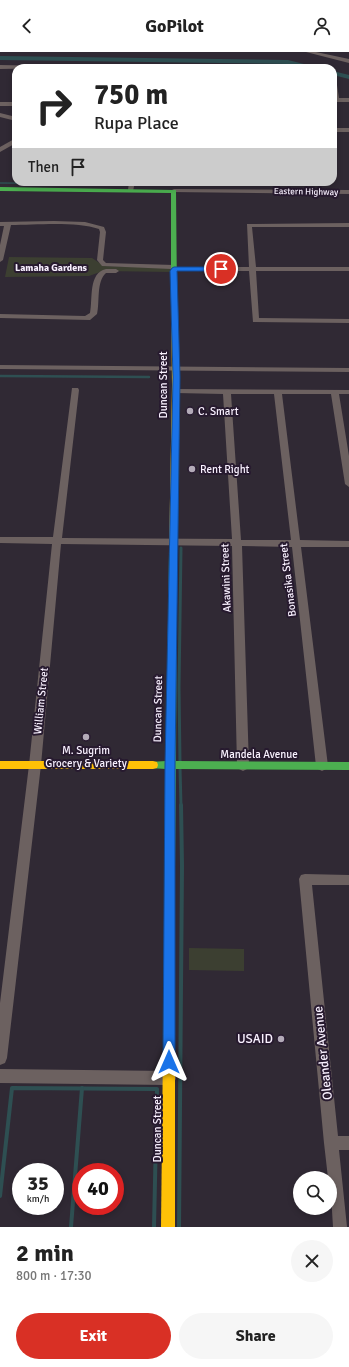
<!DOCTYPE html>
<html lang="en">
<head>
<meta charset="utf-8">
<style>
  body { margin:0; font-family:Signika,sans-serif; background:#f6f6f6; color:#222; height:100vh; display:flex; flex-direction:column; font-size:15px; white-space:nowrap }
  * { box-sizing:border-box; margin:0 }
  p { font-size:13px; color:#767676 }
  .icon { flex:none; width:22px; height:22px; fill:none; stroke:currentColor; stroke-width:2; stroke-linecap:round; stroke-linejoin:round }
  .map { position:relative; height:1175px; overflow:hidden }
  .sheet { display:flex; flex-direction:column; background:#fff; flex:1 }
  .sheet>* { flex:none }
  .top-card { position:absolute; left:12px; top:12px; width:325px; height:122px; border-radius:12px; box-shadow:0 2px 6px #0003; background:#fff; color:#222; overflow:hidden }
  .buttons { position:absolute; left:293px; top:1119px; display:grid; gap:8px }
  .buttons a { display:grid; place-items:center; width:44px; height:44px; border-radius:50%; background:#fff; box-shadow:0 2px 6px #0003; font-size:20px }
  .speed { position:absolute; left:12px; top:1111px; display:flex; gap:8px; font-size:20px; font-weight:700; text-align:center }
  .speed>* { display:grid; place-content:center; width:52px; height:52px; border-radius:50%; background:#fff; box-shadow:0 2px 6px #0003; line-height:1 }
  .speed small { font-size:10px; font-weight:400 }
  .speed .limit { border:6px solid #d22; background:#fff; color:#111 }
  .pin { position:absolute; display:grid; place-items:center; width:34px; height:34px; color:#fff; margin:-17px; border:2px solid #fff; border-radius:50%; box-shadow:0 1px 4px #0007 }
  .me { position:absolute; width:44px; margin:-22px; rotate:0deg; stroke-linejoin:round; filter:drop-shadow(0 0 3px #0008) }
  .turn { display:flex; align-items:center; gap:14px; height:84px; padding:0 16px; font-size:18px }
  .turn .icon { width:52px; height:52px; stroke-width:2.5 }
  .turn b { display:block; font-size:28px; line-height:34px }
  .then { display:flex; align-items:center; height:38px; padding:0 16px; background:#0003; gap:8px; font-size:15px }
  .round { display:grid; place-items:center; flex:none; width:42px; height:42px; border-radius:21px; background:#f6f6f6 }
  .overview { display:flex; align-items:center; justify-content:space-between; height:68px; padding:0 16px }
  h1 { font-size:24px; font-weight:700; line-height:30px }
  .primary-button { display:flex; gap:8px; margin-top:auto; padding:8px 16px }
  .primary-button a { flex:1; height:46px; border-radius:24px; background:#d93025; color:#fff; font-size:16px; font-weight:700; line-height:46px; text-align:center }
  .primary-button a+a { background:#f6f6f6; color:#222 }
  header { display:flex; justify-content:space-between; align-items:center; height:52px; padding:0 16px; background:#fff; font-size:18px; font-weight:700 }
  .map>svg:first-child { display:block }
  .green { fill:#3c3f31 }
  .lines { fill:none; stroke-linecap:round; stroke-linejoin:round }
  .stream-far3 { stroke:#2e4f52; stroke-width:1.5 }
  .stream-far2 { stroke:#2e4f52; stroke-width:2.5 }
  .stream-far1 { stroke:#2e4f52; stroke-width:3 }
  .stream { stroke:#2e4f52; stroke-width:4 }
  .canal { fill:#2e4f52; fill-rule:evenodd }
  .street { fill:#6c6160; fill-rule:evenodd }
  .fast { fill:#4caf50; fill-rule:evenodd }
  .slow { fill:#ffc107; fill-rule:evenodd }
  .route { fill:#1a73e8; stroke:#114b97 }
  .poi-dot { fill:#b3abb8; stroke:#271a2f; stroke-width:1.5 }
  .labels { text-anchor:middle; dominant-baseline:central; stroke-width:4; stroke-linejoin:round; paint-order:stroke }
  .far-street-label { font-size:9px; fill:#f9f1ff; stroke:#271a2f }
  .far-neighbourhood-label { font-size:10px; font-weight:bold; fill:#f9f1ff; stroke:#271a2f }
  .street-label { font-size:11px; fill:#f9f1ff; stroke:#271a2f }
  .poi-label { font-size:11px; fill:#f9f1ff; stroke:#271a2f; text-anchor:start }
  .near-poi-label { font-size:13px; fill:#f9f1ff; stroke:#271a2f; text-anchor:end }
  .near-street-label { font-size:13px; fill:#f9f1ff; stroke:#271a2f }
</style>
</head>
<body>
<header><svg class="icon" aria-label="back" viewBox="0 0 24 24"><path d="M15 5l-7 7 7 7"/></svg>GoPilot<svg class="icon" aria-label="person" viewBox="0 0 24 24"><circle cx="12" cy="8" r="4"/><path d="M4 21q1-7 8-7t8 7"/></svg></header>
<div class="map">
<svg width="349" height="1175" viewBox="0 0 349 1175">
  <rect width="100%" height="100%" fill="#302934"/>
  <g class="green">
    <polygon points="9,205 92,206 104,214 172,216 171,220 103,219 89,224 5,225"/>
    <polygon points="189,896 244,897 244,919 189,918"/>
  </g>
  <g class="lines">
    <polyline class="stream-far3" points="0,131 126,132"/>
    <polyline class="stream-far2" points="0,324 149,325"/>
    <g class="stream-far1">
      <polyline points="180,711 179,635 181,496"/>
      <polyline points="180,716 181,754"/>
    </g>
    <g class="stream">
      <polyline points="0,1144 12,1036 157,1037 154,1175"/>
      <polyline points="71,1175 82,1036"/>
      <polyline points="179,1175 182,814 181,753"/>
    </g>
    <g class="canal">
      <polygon points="0,4 288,8 320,16 309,16 288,12 0,8"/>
      <polygon points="333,19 349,23 349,27 333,23"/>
    </g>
    <g class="street">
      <polygon points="306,0 316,0 349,7 349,11"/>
      <polygon points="0,13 50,14 53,16 0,17"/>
      <polygon points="334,31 337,33 339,46 349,46 349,50 333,50"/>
      <rect x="0" y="50" width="16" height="4"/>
      <polygon points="0,61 16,65 16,69 0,65"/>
      <rect x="333" y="76" width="16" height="4"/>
      <polygon points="16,86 16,91 0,100 0,95"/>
      <polygon points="129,130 135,130 133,139 128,138"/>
      <polygon points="174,137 349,138 349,142 172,140 172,138"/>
      <path d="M54,169L85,170L104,175L106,180L103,208L106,211L174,213L177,215H249L247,172L349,171V175H252L256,215H349V219H256L259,266L349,267V271L253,270L249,219H174L171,217L102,214L97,208L100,180L99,177C76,169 35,173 11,173L3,208L0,210V193L4,174H0V170Z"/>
      <path d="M106,217H116L119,219L116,221H106C96,230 100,250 97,262L90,268L0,266V262L85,264L90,261C93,247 88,221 106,217Z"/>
      <polygon points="0,313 349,316 349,320 0,317"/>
      <path d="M72,336H78L79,338L62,486L232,487L223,342L176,341H173V337L349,338V342H339L349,404V435L345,432L331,342H282L300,488L349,489V495H301L328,714L326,717L322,719L318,717L316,714L292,495L242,494L249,714L247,717L243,719L239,717L237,714L232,494L61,492L41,713L7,1006L5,1011L0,1013V951L29,713L52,492L0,491V485H53ZM231,342H274L291,488H241Z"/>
      <polygon points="305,822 349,823 349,833 312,833 338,1084 349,1084 349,1098 339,1098 347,1175 333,1175 330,1126 328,1126 324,1091 299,827 301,823"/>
      <polygon points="0,1017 169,1019 174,1021 176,1026 174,1031 169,1033 0,1031"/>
    </g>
    <g class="fast">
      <polygon points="0,135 176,138 177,245 174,247 171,245 171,141 0,139"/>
      <polygon points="173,499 177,502 176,709 349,710 349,718 176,717 175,815 174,818 170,820 166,818 165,815 166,717 149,716 148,713 149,710 166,709 169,502"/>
    </g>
    <g class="slow">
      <polygon points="174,243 177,245 180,333 177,502 173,505 169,502 172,333 171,245"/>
      <polygon points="0,709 153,709 157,710 158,713 157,716 153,717 0,717"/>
      <polygon points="170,810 174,812 175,815 175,1175 161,1175 165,815 166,812"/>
    </g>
  </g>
  <polygon class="route" points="174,215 221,215 224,217 221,219 177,219 180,325 175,713 175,1010 173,1015 169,1017 165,1015 163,1010 165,713 173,325 170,219 172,216"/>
  <g class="poi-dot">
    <circle cx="190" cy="359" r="4"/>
    <circle cx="192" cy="417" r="4"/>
    <circle cx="86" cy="685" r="4"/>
    <circle cx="281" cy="987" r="4"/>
  </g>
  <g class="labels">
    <g class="far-street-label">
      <text transform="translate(306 140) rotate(1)">Eastern Highway</text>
    </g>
    <g class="far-neighbourhood-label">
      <text x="51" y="216">Lamaha Gardens</text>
    </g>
    <g class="street-label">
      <text transform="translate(163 333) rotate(-90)">Duncan Street</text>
      <text transform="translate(226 526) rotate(-92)">Akawini Street</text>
      <text transform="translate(288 528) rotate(-97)">Bonasika Street</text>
      <text transform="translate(41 649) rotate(-84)">William Street</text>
      <text transform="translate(158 657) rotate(-89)">Duncan Street</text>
      <text x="259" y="702">Mandela Avenue</text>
      <text transform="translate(157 1077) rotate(-90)">Duncan Street</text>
    </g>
    <g class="poi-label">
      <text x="198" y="359">C. Smart</text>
      <text x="200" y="417">Rent Right</text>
      <text x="86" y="698" text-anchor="middle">M. Sugrim<tspan x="86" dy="13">Grocery &amp; Variety</tspan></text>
    </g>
    <g class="near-poi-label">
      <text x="273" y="987">USAID</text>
    </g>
    <g class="near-street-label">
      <text transform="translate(323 1001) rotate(-96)">Oleander Avenue</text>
    </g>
  </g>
</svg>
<div class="buttons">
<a><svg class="icon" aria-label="search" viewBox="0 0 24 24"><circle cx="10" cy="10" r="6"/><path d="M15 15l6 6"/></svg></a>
</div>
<div class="speed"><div>35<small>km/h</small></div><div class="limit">40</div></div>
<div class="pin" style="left:221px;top:217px;background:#d93025"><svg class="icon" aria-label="arrive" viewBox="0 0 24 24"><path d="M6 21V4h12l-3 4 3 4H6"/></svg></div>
<svg class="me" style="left:169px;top:1010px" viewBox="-20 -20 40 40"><path d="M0-17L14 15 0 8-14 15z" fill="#1a73e8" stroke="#fff" stroke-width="4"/></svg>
<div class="top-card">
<div class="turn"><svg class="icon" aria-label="right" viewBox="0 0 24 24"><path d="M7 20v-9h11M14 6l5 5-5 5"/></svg><div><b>750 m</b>Rupa Place</div></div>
<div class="then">Then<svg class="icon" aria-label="arrive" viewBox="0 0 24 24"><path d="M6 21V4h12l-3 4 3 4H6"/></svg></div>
</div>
</div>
<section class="sheet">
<div class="overview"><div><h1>2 min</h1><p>800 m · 17:30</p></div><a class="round"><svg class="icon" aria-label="close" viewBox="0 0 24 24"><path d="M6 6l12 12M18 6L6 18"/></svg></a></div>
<div class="primary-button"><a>Exit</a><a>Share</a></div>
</section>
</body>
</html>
